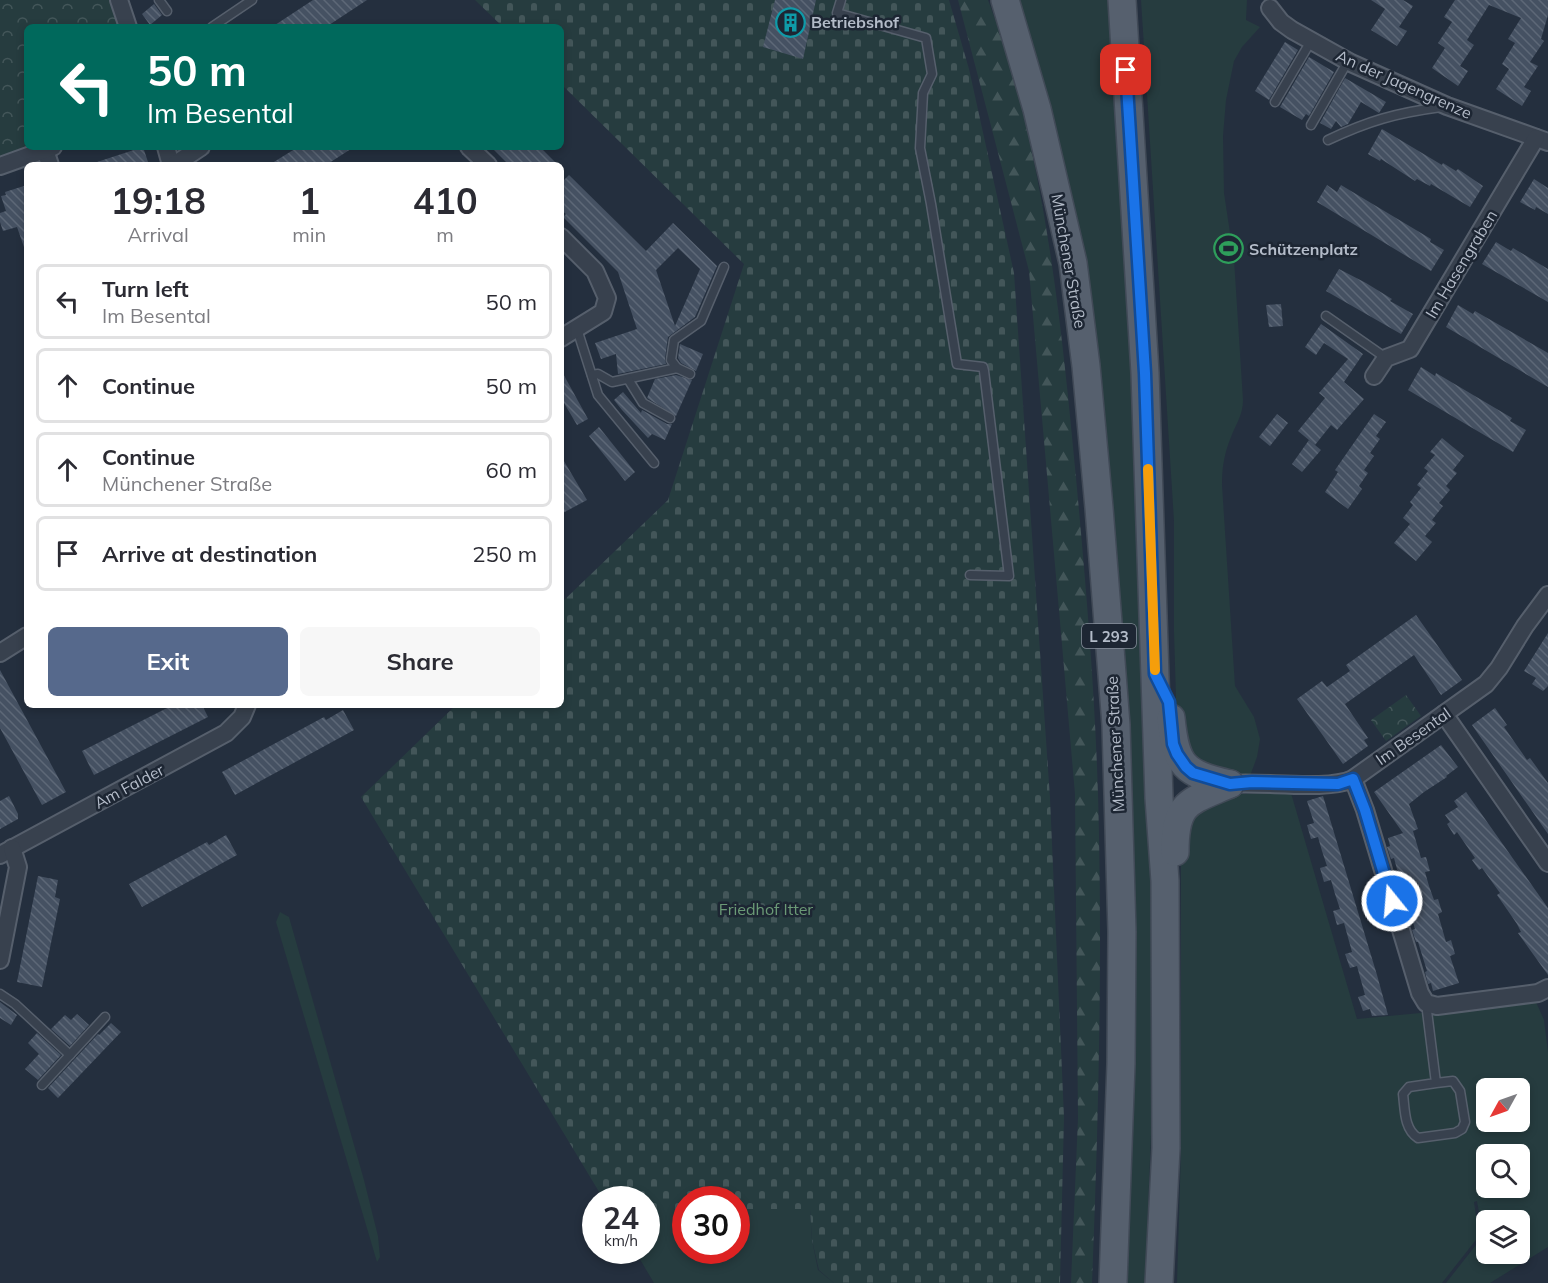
<!DOCTYPE html>
<html lang="en">
<head>
<meta charset="utf-8">
<style>
  body { margin:0; font-family:Mulish,sans-serif; background:#f7f7f7; color:#2b2b33; height:100vh; display:flex; flex-direction:column; font-size:22px; white-space:nowrap }
  * { box-sizing:border-box; margin:0 }
  p { font-size:20px; color:#7c7c81 }
  .icon { flex:none; width:33px; height:33px; fill:none; stroke:currentColor; stroke-width:2; stroke-linecap:round; stroke-linejoin:round }
  .map { position:relative; flex:1; overflow:hidden }
  .drawer { position:absolute; left:24px; top:162px; width:540px; height:546px; display:flex; flex-direction:column; background:#fff; border-radius:9px; box-shadow:0 3px 9px #0003 }
  .drawer>* { flex:none }
  .guide { position:absolute; left:24px; top:24px; width:540px; height:126px; border-radius:9px; box-shadow:0 3px 9px #0003; background:#00695c; color:#fff; overflow:hidden }
  .needle { width:39px; rotate:230deg }
  .controls { position:absolute; left:1476px; top:1078px; display:grid; gap:12px }
  .controls a { display:grid; place-items:center; width:54px; height:54px; border-radius:9px; background:#fff; box-shadow:0 3px 9px #0003; font-size:30px }
  .speed { position:absolute; left:582px; top:1186px; display:flex; gap:12px; font-size:30px; font-weight:700; text-align:center }
  .speed>* { display:grid; place-content:center; width:78px; height:78px; border-radius:50%; background:#fff; box-shadow:0 3px 9px #0003; line-height:1 }
  .speed small { font-size:15px; font-weight:400 }
  .speed .limit { border:9px solid #d22; background:#fff; color:#111 }
  .pin { position:absolute; display:grid; place-items:center; width:51px; height:51px; color:#fff; margin:-26px; border-radius:12px; box-shadow:0 3px 9px #0006 }
  .me { position:absolute; width:66px; margin:-33px; rotate:343deg; stroke-linejoin:round; filter:drop-shadow(0 0 4px #0008) }
  .turn { display:flex; align-items:center; gap:21px; height:126px; padding:0 24px; font-size:27px }
  .turn .icon { width:78px; height:78px; stroke-width:2.5 }
  .turn b { display:block; font-size:42px; line-height:51px }
  .eta { display:flex; justify-content:space-evenly; align-items:center; height:102px; text-align:center }
  .eta b { font-size:36px; font-weight:700; line-height:42px }
  .primary-button { display:flex; gap:12px; margin-top:auto; padding:12px 24px }
  .primary-button a { flex:1; height:69px; border-radius:9px; background:#56698c; color:#fff; font-size:24px; font-weight:700; line-height:69px; text-align:center }
  .primary-button a+a { background:#f7f7f7; color:#2b2b33 }
  ul { padding:0; list-style:none }
  li { display:flex; align-items:center; gap:18px; height:75px; margin:0 12px 9px; padding:0 12px; border:3px solid #e1e1e2; border-radius:9px }
  li div { flex:1 }
  li b { display:block; font-size:22px }
  li em { font-style:normal }
  .map>svg:first-child { display:block }
  .grass { fill:#263c3f; fill-rule:evenodd }
  .forest { fill:url(#forest-firs) }
  .cemetery { fill:url(#cemetery-stones) }
  .park { fill:url(#park-crowns) }
  .building { fill:url(#building-back-hatch); fill-rule:evenodd }
  .lines { fill:none; stroke-linecap:round; stroke-linejoin:round }
  .lane-casing { stroke:#565f6c; stroke-width:11 }
  .street-casing { stroke:#565f6c; stroke-width:20 }
  .primary-casing { stroke:#414a57; stroke-width:30 }
  .lane { stroke:#38414e; stroke-width:8 }
  .street { stroke:#38414e; stroke-width:16 }
  .primary { stroke:#56606e; stroke-width:27 }
  .route-casing { stroke:#114b97; stroke-width:15 }
  .route { stroke:#1a73e8; stroke-width:10 }
  .slow { stroke:#f59e0b; stroke-width:10 }
  .labels { text-anchor:middle; dominant-baseline:central; stroke-width:5; stroke-linejoin:round; paint-order:stroke }
  .shield { fill:#1d2633; stroke:#878f9c; stroke-width:1.5 }
  .shield-label { font-size:15px; font-weight:bold; fill:#b4bcc9 }
  .poi-label { font-size:16px; font-weight:bold; fill:#b4bcc9; stroke:#1d2633; text-anchor:start }
  .street-label { font-size:16px; fill:#b4bcc9; stroke:#1d2633 }
  .park-label { font-size:16px; fill:#6b9a76; stroke:#1d2633 }
</style>
</head>
<body>
<div class="map">
<svg width="1548" height="1283" viewBox="0 0 1548 1283">
  <defs>
    <pattern id="forest-firs" width="22" height="20" patternUnits="userSpaceOnUse" patternTransform="scale(1.5)"><rect width="22" height="20" fill="#263c3f"/><path d="M5 1l3.5 6h-7zM16 11l3.5 6h-7z" fill="#435659"/></pattern>
    <pattern id="cemetery-stones" width="16" height="16" patternUnits="userSpaceOnUse" patternTransform="scale(1.5)"><rect width="16" height="16" fill="#263c3f"/><path d="M2 7V4a2 2 0 0 1 4 0v3zM10 15v-3a2 2 0 0 1 4 0v3z" fill="#435659"/></pattern>
    <pattern id="park-crowns" width="20" height="18" patternUnits="userSpaceOnUse" patternTransform="scale(1.5)"><rect width="20" height="18" fill="#263c3f"/><path d="M2 6a3 3 0 1 1 6 0M12 15a3 3 0 1 1 6 0" fill="none" stroke="#435659"/></pattern>
    <pattern id="building-back-hatch" width="6" height="6" patternUnits="userSpaceOnUse" patternTransform="scale(1.5)"><rect width="6" height="6" fill="#455162"/><path d="M-1 5l2 2M0 0l6 6M5-1l2 2" fill="none" stroke="#5d6877"/></pattern>
  </defs>
  <rect width="100%" height="100%" fill="#242f3e"/>
  <g class="grass">
    <polygon points="1014,0 1112,0 1134,371 1153,899 1154,1062 1145,1283 1123,1283 1111,532"/>
    <path d="M1141,0H1247L1246,20L1260,27L1242,47L1234,61L1226,100L1223,136L1224,193L1234,259L1243,400C1243,415 1236,424 1231,437C1224,454 1222,468 1222,485L1235,686L1254,717L1260,739L1257,757L1250,776L1220,775L1198,765L1177,731L1174,632V521Z"/>
    <path d="M1291,793L1357,1019L1536,1002L1544,1020L1548,1052V1247L1490,1283H1446L1483,1236L1477,1201L1474,1202L1479,1236L1442,1283H1177L1181,1150V850L1191,815L1231,794ZM1486,1089H1520V1122H1486ZM1486,1155H1520V1188H1486ZM1486,1221H1520V1254H1486Z"/>
    <polygon points="280,912 289,917 364,1180 378,1236 380,1257 377,1262 276,922"/>
    <polygon points="647,1209 685,1209 686,1251 736,1251 737,1209 810,1209 812,1240 818,1270 834,1283 654,1283 635,1251 646,1251"/>
  </g>
  <path class="forest" d="M958,0H988C996,22 1005,45 1011,68C1049,201 1063,340 1076,478C1087,596 1097,715 1099,835C1102,984 1098,1134 1092,1283H1071L1078,1118L1075,794L1061,633L1029,271Z"/>
  <polygon class="cemetery" points="475,0 949,0 969,69 1014,273 1050,798 1064,1117 1060,1283 834,1283 819,1270 812,1240 810,1209 737,1209 736,1200 686,1200 685,1209 647,1209 646,1200 604,1200 361,797 456,705 561,705 561,603 668,500 744,264 561,84 561,27 503,27"/>
  <g class="park">
    <polygon points="0,0 112,0 121,27 27,27 27,147 33,147 0,158"/>
    <polygon points="1406,695 1421,716 1386,741 1371,720"/>
  </g>
  <g class="building">
    <polygon points="313,0 367,0 326,27 272,27"/>
    <polygon points="775,0 816,0 803,59 763,47"/>
    <polygon points="1371,0 1403,0 1413,6 1399,27 1407,31 1397,46 1371,30 1385,9"/>
    <polygon points="1455,0 1548,0 1548,15 1541,39 1544,41 1530,62 1538,66 1524,87 1531,91 1522,106 1496,89 1509,69 1502,64 1515,43 1508,39 1521,18 1489,5 1467,40 1474,45 1460,66 1468,71 1458,86 1432,68 1445,48 1438,43 1452,22 1444,17"/>
    <polygon points="154,4 162,15 150,25 142,14"/>
    <polygon points="1285,42 1298,50 1269,100 1255,91"/>
    <polygon points="1309,57 1334,72 1309,116 1306,114 1302,120 1280,107"/>
    <polygon points="1345,78 1386,102 1379,113 1361,102 1348,124 1341,127 1336,121 1331,129 1320,123"/>
    <polygon points="1382,129 1442,165 1443,163 1456,171 1458,169 1483,186 1470,207 1431,184 1430,186 1417,179 1415,181 1381,159 1380,161 1368,154"/>
    <polygon points="143,147 149,165 95,165 94,163"/>
    <polygon points="298,147 354,147 326,165 269,165"/>
    <polygon points="491,147 540,147 558,165 509,165"/>
    <path d="M569,175L646,251L673,223L717,266L695,317L668,337L665,359L666,364L618,374L616,354L601,359L595,343L637,329L618,272L563,217L566,214L561,209V183ZM678,248L700,269L675,326L656,270Z"/>
    <polygon points="1534,179 1548,188 1548,214 1536,207 1535,210 1520,202"/>
    <polygon points="27,185 27,250 25,250 17,227 3,231 0,222 0,213 6,211 1,196 6,195 5,192"/>
    <polygon points="1327,185 1337,192 1341,185 1431,239 1430,242 1444,250 1431,271 1317,202"/>
    <polygon points="1496,242 1511,251 1513,248 1548,269 1548,302 1482,264"/>
    <polygon points="1339,269 1366,283 1392,299 1390,301 1413,314 1401,334 1326,291"/>
    <polygon points="1281,304 1283,326 1269,327 1266,305"/>
    <polygon points="1458,305 1473,314 1475,311 1548,353 1548,387 1446,327"/>
    <polygon points="1321,324 1363,354 1344,382 1364,399 1337,430 1331,425 1315,445 1298,431 1325,398 1319,393 1348,359 1324,343 1316,355 1305,347"/>
    <polygon points="680,344 703,354 696,371 681,363 678,358"/>
    <polygon points="1421,367 1435,376 1436,373 1512,418 1510,421 1526,430 1513,452 1408,390"/>
    <polygon points="561,370 588,419 577,425 561,398"/>
    <polygon points="676,375 692,380 676,416 647,398 655,379"/>
    <polygon points="623,392 641,413 642,410 667,424 672,424 665,440 652,434 648,438 622,410 614,400"/>
    <polygon points="1277,414 1288,423 1270,446 1259,437"/>
    <polygon points="1374,414 1386,422 1376,436 1380,439 1370,453 1374,456 1364,470 1368,473 1359,486 1362,489 1348,509 1325,492 1338,472 1335,470"/>
    <polygon points="599,427 635,472 625,481 589,436"/>
    <polygon points="1442,438 1464,456 1453,470 1457,473 1446,486 1450,490 1439,503 1443,506 1432,520 1436,523 1425,536 1432,542 1416,561 1394,543 1410,524 1403,518 1413,505 1410,502 1421,488 1417,485 1428,471 1424,468 1435,455 1430,452"/>
    <polygon points="1309,440 1321,450 1302,472 1292,464"/>
    <polygon points="561,456 587,500 561,514"/>
    <polygon points="1416,615 1462,680 1441,695 1414,655 1345,704 1368,738 1364,740 1368,746 1343,764 1297,699 1322,681 1327,687 1350,671 1346,665"/>
    <polygon points="1548,633 1548,686 1543,691 1532,684 1536,678 1524,671"/>
    <polygon points="0,670 66,792 42,805 0,728"/>
    <polygon points="173,705 202,705 208,717 94,775 82,751"/>
    <polygon points="1495,708 1507,725 1504,727 1527,760 1530,758 1548,783 1548,834 1472,725"/>
    <polygon points="343,710 354,730 235,795 222,772 324,717 326,720"/>
    <polygon points="1441,745 1458,767 1446,776 1447,777 1424,792 1409,804 1418,829 1413,831 1421,858 1426,857 1430,871 1425,872 1429,886 1434,900 1438,899 1442,912 1438,914 1446,942 1451,940 1455,954 1450,956 1459,983 1433,991 1431,983 1428,984 1425,972 1427,971 1418,942 1416,942 1412,930 1415,929 1406,900 1403,901 1400,889 1402,888 1394,858 1391,859 1387,847 1390,846 1388,838 1403,833 1374,792"/>
    <polygon points="1466,792 1548,908 1548,975 1518,933 1521,932 1517,924 1497,895 1500,893 1482,868 1479,870 1472,860 1475,858 1457,832 1454,835 1447,824 1450,822 1445,815 1458,807 1454,801"/>
    <polygon points="9,796 18,814 18,819 0,829 0,801"/>
    <polygon points="1323,796 1377,975 1388,1015 1372,1016 1370,1009 1363,1011 1358,997 1365,995 1357,966 1350,968 1345,954 1352,952 1344,923 1337,925 1333,911 1340,909 1335,894 1331,880 1324,882 1320,868 1327,866 1322,851 1318,837 1311,839 1307,825 1314,823 1307,801"/>
    <polygon points="226,835 237,855 142,907 129,884 207,842 209,845"/>
    <polygon points="38,876 58,880 55,897 60,899 42,987 17,982"/>
    <polygon points="0,1002 17,1015 11,1025 0,1018"/>
    <polygon points="77,1014 89,1025 70,1046 51,1029 65,1015 71,1020"/>
    <polygon points="111,1023 121,1032 58,1098 48,1088 98,1034 99,1035"/>
    <polygon points="37,1033 61,1055 38,1080 25,1069 39,1054 28,1043"/>
  </g>
  <g class="lines">
    <defs>
      <g id="lane">
        <polyline points="159,0 167,11"/>
        <polyline points="841,0 837,13 926,38 932,74 923,93 920,148 931,204 957,364 983,367 984,371 1009,576 970,575"/>
        <polyline points="212,27 252,0"/>
        <polyline points="1275,102 1311,41"/>
        <polyline points="1311,125 1348,61"/>
        <path d="M1328,140C1368,121 1396,113 1441,107"/>
        <polyline points="1326,316 1386,358"/>
        <polyline points="577,329 598,395 654,463"/>
        <polyline points="677,368 671,360 674,340 701,321 724,267"/>
        <polyline points="592,375 598,374 612,382 677,368 690,374"/>
        <polyline points="628,379 643,403 670,418"/>
        <polyline points="0,994 15,1004 70,1055"/>
        <path d="M1426,1003L1436,1083L1453,1081L1460,1091L1465,1122L1462,1129L1455,1133L1418,1138C1404,1129 1405,1110 1403,1094L1409,1087L1436,1083"/>
        <polyline points="42,1085 105,1017"/>
      </g>
      <g id="street">
        <polyline points="119,0 128,27"/>
        <polyline points="1270,8 1281,22 1292,30 1351,63 1447,106 1548,142"/>
        <polyline points="166,147 171,165"/>
        <polyline points="469,147 488,165"/>
        <polyline points="45,150 50,165"/>
        <polyline points="174,165 201,147"/>
        <polyline points="0,166 53,147"/>
        <polyline points="561,237 595,271 607,298 603,312 561,338"/>
        <polyline points="1374,376 1386,358 1410,349 1536,138"/>
        <polyline points="0,653 27,636"/>
        <polyline points="1444,714 1548,863"/>
        <polyline points="1353,779 1365,810 1420,993 1426,1003 1437,1006 1538,993 1548,988"/>
        <path d="M1230,784C1263,781 1327,791 1353,779L1486,684L1499,668L1525,626L1548,595"/>
        <polyline points="0,855 226,733 242,717 247,705"/>
        <polyline points="0,960 18,867 12,848"/>
      </g>
      <g id="primary">
        <polyline points="1005,0 1037,109 1073,263 1086,366 1099,508 1116,725 1122,932 1121,1064 1113,1283"/>
        <polyline points="1122,0 1145,373 1159,798 1165,881 1166,1148 1159,1283"/>
        <path d="M1171,718C1176,767 1184,773 1230,784"/>
        <path d="M1175,852C1175,801 1189,802 1230,784"/>
      </g>
    </defs>
    <use href="#lane" class="lane-casing"/>
    <use href="#street" class="street-casing"/>
    <use href="#primary" class="primary-casing"/>
    <use href="#lane" class="lane"/>
    <use href="#street" class="street"/>
    <use href="#primary" class="primary"/>
  </g>
  <g class="lines">
    <defs>
      <polyline id="route" points="1126,70 1145,373 1155,674 1169,702 1173,744 1177,754 1186,767 1193,773 1230,784 1252,782 1338,784 1353,779 1365,810 1392,901"/>
    </defs>
    <use href="#route" class="route-casing"/>
    <use href="#route" class="route"/>
    <polyline class="slow" points="1148,469 1155,670"/>
  </g>
  <defs>
    <symbol id="building-ring" viewBox="-11 -11 22 22"><circle r="9.5" fill="#1d2633" stroke="#0f9aa8" stroke-width="1.5"/><path d="M-4-6H4V6H1V3H-1V6H-4ZM-2.5-4.3h1.7v1.8h-1.7ZM.8-4.3h1.7v1.8H.8ZM-2.5-1h1.7V.8h-1.7ZM.8-1h1.7V.8H.8Z" fill="#0f9aa8"/></symbol>
    <symbol id="stadium-ring" viewBox="-11 -11 22 22"><circle r="9.5" fill="#1d2633" stroke="#2e9e5b" stroke-width="1.5"/><path d="M0-5a6.5 5 0 1 0 0 10a6.5 5 0 1 0 0-10ZM-3.5-1.8h7v3.6h-7Z" fill="#2e9e5b"/></symbol>
  </defs>
  <g fill-rule="evenodd">
    <use href="#building-ring" x="774" y="6" width="33" height="33"/>
    <use href="#stadium-ring" x="1212" y="232" width="33" height="33"/>
  </g>
  <g class="labels">
    <rect class="shield" x="1082" y="624" width="54" height="24" rx="4.5"/>
    <g class="shield-label">
      <text x="1109" y="636">L 293</text>
    </g>
    <g class="poi-label">
      <text x="811" y="22">Betriebshof</text>
      <text x="1249" y="249">Schützenplatz</text>
    </g>
    <g class="street-label">
      <text transform="translate(1404 84) rotate(24)">An der Jagengrenze</text>
      <text transform="translate(1069 261) rotate(80)">Münchener Straße</text>
      <text transform="translate(1461 264) rotate(-59)">Im Hasengraben</text>
      <text transform="translate(1413 736) rotate(-35)">Im Besental</text>
      <text transform="translate(1115 744) rotate(-93)">Münchener Straße</text>
      <text transform="translate(129 786) rotate(-28)">Am Falder</text>
    </g>
    <g class="park-label">
      <text x="766" y="909">Friedhof Itter</text>
    </g>
  </g>
</svg>
<div class="controls">
<a><svg class="needle" viewBox="-14 -14 28 28"><path d="M0-13l5 13h-10z" fill="#e53935"/><path d="M0 13l5-13h-10z" fill="#7c7c81"/></svg></a>
<a><svg class="icon" aria-label="search" viewBox="0 0 24 24"><circle cx="10" cy="10" r="6"/><path d="M15 15l6 6"/></svg></a>
<a><svg class="icon" aria-label="layers" viewBox="0 0 24 24"><path d="M12 4l9 5-9 5-9-5zM3 14l9 5 9-5"/></svg></a>
</div>
<div class="speed"><div>24<small>km/h</small></div><div class="limit">30</div></div>
<div class="pin" style="left:1126px;top:70px;background:#d93025"><svg class="icon" aria-label="arrive" viewBox="0 0 24 24"><path d="M6 21V4h12l-3 4 3 4H6"/></svg></div>
<svg class="me" style="left:1392px;top:901px" viewBox="-20 -20 40 40"><circle r="17" fill="#1a73e8" stroke="#fff" stroke-width="3"/><path d="M0-11L8 9 0 5-8 9z" fill="#fff"/></svg>
<div class="guide">
<div class="turn"><svg class="icon" aria-label="left" viewBox="0 0 24 24"><path d="M17 20v-9H6M10 6l-5 5 5 5"/></svg><div><b>50 m</b>Im Besental</div></div>
</div>
<section class="drawer">
<div class="eta">
<div><b>19:18</b><p>Arrival</p></div>
<div><b>1</b><p>min</p></div>
<div><b>410</b><p>m</p></div>
</div>
<ul>
<li><svg class="icon" aria-label="left" viewBox="0 0 24 24"><path d="M17 20v-9H6M10 6l-5 5 5 5"/></svg><div><b>Turn left</b><p>Im Besental</p></div><em>50 m</em></li>
<li><svg class="icon" aria-label="ahead" viewBox="0 0 24 24"><path d="M12 20V5M6 11l6-6 6 6"/></svg><div><b>Continue</b></div><em>50 m</em></li>
<li><svg class="icon" aria-label="ahead" viewBox="0 0 24 24"><path d="M12 20V5M6 11l6-6 6 6"/></svg><div><b>Continue</b><p>Münchener Straße</p></div><em>60 m</em></li>
<li><svg class="icon" aria-label="arrive" viewBox="0 0 24 24"><path d="M6 21V4h12l-3 4 3 4H6"/></svg><div><b>Arrive at destination</b></div><em>250 m</em></li>
</ul>
<div class="primary-button"><a>Exit</a><a>Share</a></div>
</section>
</div>
</body>
</html>
